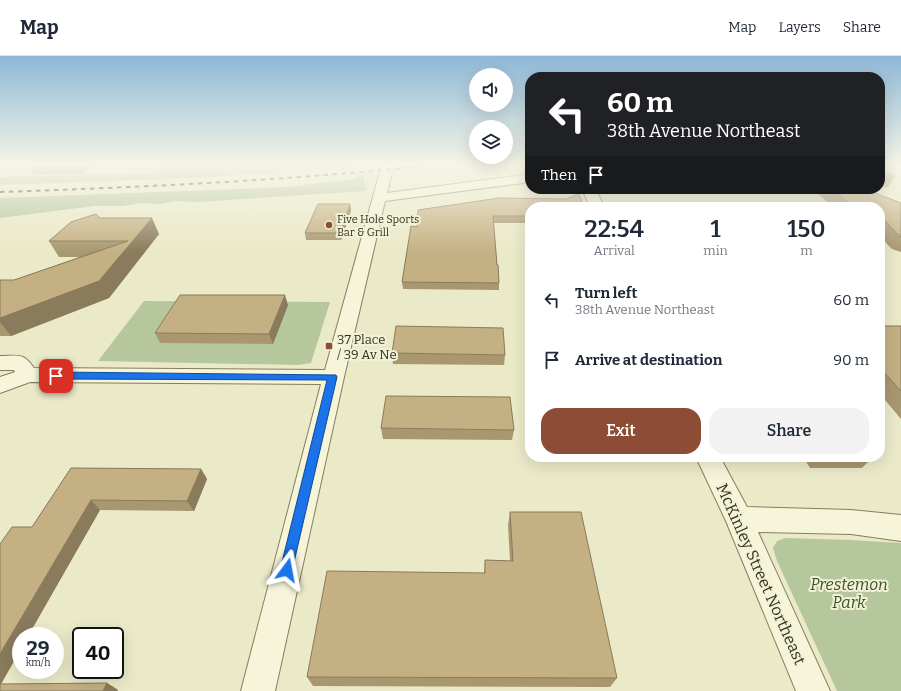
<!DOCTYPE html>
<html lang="en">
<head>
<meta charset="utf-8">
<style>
  body { margin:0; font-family:Bitter,serif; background:#f2f2f3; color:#1f2937; height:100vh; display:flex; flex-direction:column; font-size:15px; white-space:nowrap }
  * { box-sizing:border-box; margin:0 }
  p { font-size:13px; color:#747a83 }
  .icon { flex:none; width:22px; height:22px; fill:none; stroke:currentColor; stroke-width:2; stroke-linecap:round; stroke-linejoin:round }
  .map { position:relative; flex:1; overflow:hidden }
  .sheet { position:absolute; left:525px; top:146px; width:360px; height:260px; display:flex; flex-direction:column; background:#fff; border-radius:16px; box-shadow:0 4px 16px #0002 }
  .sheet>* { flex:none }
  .hud { position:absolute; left:525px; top:16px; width:360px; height:122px; border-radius:16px; box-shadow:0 4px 16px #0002; background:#202124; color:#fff; overflow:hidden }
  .fabs { position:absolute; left:469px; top:12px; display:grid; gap:8px }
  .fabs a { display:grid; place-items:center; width:44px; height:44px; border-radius:50%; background:#fff; box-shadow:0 4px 16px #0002; font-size:20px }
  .speed { position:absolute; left:12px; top:571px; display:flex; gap:8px; font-size:20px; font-weight:700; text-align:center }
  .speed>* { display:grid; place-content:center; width:52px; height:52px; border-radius:50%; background:#fff; box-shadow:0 4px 16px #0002; line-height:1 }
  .speed small { font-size:10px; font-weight:400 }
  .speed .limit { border:2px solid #111; border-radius:6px; background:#fff; color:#111 }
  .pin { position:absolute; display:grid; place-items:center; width:34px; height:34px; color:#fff; margin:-17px; border-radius:8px; box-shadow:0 2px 6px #0006 }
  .me { position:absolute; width:44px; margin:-22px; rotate:13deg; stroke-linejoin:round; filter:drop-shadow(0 0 3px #0008) }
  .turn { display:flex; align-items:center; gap:14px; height:84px; padding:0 16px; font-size:18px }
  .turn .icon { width:52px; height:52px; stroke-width:2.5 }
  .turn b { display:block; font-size:28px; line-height:34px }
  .then { display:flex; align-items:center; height:38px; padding:0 16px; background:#0003; gap:8px; font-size:15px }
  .eta { display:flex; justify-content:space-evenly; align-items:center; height:68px; text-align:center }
  .eta b { font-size:24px; font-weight:600; line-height:28px }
  .primary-button { display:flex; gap:8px; margin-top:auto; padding:8px 16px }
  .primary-button a { flex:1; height:46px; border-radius:16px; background:#8d4c35; color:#fff; font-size:16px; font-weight:600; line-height:46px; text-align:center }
  .primary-button a+a { background:#f2f2f3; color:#1f2937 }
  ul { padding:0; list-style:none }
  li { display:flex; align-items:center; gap:12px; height:60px; padding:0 16px }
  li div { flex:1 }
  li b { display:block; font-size:15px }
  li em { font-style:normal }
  header { display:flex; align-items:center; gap:24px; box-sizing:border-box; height:56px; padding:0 20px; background:#fff; border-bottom:1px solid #e0e1e3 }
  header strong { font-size:19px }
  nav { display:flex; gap:22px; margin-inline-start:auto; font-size:14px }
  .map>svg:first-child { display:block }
  .green { fill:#b7c79d }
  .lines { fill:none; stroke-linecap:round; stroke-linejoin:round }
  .minor-casing { stroke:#847d5f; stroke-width:2 }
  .minor { fill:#f6f5da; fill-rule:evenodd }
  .rail { stroke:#363121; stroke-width:2; stroke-dasharray:4.5 4.5; stroke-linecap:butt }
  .wall { fill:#a99770 }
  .shaded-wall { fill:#897b5b }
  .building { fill:#c4b082; stroke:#897b5b }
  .route { fill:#1a73e8; stroke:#114b97 }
  .poi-dot { fill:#8d4c35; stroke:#f2f2d7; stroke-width:1.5 }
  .labels { text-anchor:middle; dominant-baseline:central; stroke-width:4; stroke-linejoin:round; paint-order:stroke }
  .far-poi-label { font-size:11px; fill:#363121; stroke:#f2f2d7; text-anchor:start }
  .poi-label { font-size:13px; fill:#363121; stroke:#f2f2d7; text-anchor:start }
  .near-street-label { font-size:16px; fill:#363121; stroke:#f2f2d7 }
  .near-park-label { font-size:16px; font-style:italic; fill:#3c512a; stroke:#f2f2d7 }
</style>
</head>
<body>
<header>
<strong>Map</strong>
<nav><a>Map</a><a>Layers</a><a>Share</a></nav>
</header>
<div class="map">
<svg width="901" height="635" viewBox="0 0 901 635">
  <rect width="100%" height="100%" fill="#eae9c8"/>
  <g class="green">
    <polygon points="177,108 367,108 366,111 192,122 0,129 0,121 153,117 161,110"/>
    <polygon points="365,118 364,128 367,132 366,135 198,146 175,145 160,148 141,147 123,150 94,150 0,162 0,142 287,131 354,123"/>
    <polygon points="144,245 330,246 311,307 298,309 98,305"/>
    <polygon points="786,482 851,484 901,487 901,635 837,635 777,505 773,492 777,485"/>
  </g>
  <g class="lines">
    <defs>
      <g id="minor">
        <path d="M382,108H394L387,137L530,118V126L385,145L344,321L275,635H241L321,328L30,326L0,337V321L15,316L14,314H0V300C17,300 23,296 34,312L325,314Z"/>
        <polygon points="582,133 596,133 604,151 590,151"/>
        <polygon points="696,401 720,401 747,451 851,454 901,459 901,485 851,478 758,476 830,635 796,635 726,465"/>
      </g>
    </defs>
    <use href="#minor" class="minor-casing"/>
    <use href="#minor" class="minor"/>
    <path class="rail" d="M0,136C148,131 296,124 444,108"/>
  </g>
  <g class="wall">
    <polygon points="28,108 94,108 81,118 34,118"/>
    <polygon points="880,110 895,120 888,131 880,131"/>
    <polygon points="812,133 865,133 901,147 901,196 892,193 887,188 880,179 880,151 833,151"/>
    <polygon points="579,138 584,151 530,151 530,167 493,167 497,209 498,209 499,227 499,234 403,233 402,226 411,170 417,171 418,154 499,142 566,143"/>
    <polygon points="350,148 351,155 341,184 306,184 305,177"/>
    <polygon points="100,162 159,178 109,242 11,280 0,280 0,224 14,224 80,201 59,201 49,185"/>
    <polygon points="288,249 273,288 160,287 155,277"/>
    <polygon points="880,270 901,270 901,363 880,338"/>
    <polygon points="392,297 505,299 504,309 393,308"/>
    <polygon points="381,372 514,374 512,384 383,383"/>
    <polygon points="803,401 871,401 872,402 862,412 810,412"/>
    <polygon points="71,412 201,413 207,423 194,455 100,454 28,580 21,580 1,628 107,627 118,634 117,635 0,635 12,471 32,471"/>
    <polygon points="510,456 617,622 610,631 313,630 307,621 484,517 485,504 510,505 508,469"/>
  </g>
  <g class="shaded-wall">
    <polygon points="76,108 94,108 81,118"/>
    <polygon points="350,148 351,155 341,184 340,177"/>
    <polygon points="152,162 159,178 109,242 11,280 0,266 0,262 99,225"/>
    <polygon points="285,239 288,249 273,288 269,278"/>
    <polygon points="201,413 207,423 194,455 187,445"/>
    <polygon points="91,444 100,454 28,580 21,580 21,593 0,630 0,598"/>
    <polygon points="107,627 118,634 117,635 103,635"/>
  </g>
  <g class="building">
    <polygon points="880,110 895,120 880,120"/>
    <polygon points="831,133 865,133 901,147 901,181 895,176 882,161 880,160 880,151 859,151 847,146"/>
    <polygon points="579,138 584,151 530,151 530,160 493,160 497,209 498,209 499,227 402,226 411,170 417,171 418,154 499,142 566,143"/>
    <polygon points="318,148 350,148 340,177 305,177"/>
    <polygon points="96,158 100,162 152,162 99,225 0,262 0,224 14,224 128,185 49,185 71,166"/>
    <polygon points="180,239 285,239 269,278 155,277"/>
    <polygon points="396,270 503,272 505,299 392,297"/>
    <polygon points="880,270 901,270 901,335 880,312"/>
    <polygon points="386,340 510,341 514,374 381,372"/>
    <polygon points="818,401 871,401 872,402 818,402"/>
    <polygon points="71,412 201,413 187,445 91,444 0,598 0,488 12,471 32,471"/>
    <polygon points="510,456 581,456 617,622 307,621 327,515 485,517 485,504 513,505"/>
    <polygon points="107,627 103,635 0,635 0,628"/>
  </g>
  <linearGradient id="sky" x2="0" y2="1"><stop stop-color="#8eb8d7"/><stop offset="0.55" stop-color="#f6f5e6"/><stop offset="1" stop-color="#f6f5e6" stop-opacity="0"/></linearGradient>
  <rect width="901" height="197" fill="url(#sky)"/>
  <polygon class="route" points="56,316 336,319 337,321 291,519 287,520 282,519 280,514 327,324 56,323 52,320"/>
  <g class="poi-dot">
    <circle cx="329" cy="169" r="4"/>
    <rect x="325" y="286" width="8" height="8" rx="2"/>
  </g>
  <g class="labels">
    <g class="far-poi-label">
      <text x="337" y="163">Five Hole Sports<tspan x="337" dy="13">Bar &amp; Grill</tspan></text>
    </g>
    <g class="poi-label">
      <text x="337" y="283">37 Place<tspan x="337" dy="15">/ 39 Av Ne</tspan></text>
    </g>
    <g class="near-street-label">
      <text transform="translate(761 518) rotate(66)">McKinley Street Northeast</text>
    </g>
    <g class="near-park-label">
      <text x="849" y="528">Prestemon<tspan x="849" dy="18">Park</tspan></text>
    </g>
  </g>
</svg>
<div class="fabs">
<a><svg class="icon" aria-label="sound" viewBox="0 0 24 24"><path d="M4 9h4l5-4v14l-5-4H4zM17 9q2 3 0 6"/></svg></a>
<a><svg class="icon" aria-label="layers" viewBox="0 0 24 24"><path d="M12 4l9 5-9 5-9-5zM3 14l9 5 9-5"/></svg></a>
</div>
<div class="speed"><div>29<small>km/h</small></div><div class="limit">40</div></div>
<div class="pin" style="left:56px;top:320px;background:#d93025"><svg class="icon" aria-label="arrive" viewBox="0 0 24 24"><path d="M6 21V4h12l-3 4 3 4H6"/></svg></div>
<svg class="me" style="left:287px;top:514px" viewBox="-20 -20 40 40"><path d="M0-17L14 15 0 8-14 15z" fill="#1a73e8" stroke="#fff" stroke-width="4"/></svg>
<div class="hud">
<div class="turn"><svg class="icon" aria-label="left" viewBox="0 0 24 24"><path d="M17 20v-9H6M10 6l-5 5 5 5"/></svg><div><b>60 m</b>38th Avenue Northeast</div></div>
<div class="then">Then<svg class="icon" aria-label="arrive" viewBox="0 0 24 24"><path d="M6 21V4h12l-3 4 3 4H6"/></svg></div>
</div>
<section class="sheet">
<div class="eta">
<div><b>22:54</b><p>Arrival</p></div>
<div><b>1</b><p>min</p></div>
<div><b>150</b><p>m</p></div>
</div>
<ul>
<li><svg class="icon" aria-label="left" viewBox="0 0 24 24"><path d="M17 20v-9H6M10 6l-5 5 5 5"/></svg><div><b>Turn left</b><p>38th Avenue Northeast</p></div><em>60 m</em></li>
<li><svg class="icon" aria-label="arrive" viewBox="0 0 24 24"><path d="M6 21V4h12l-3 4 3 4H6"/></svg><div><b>Arrive at destination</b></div><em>90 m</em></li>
</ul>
<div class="primary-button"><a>Exit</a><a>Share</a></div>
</section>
</div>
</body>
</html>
